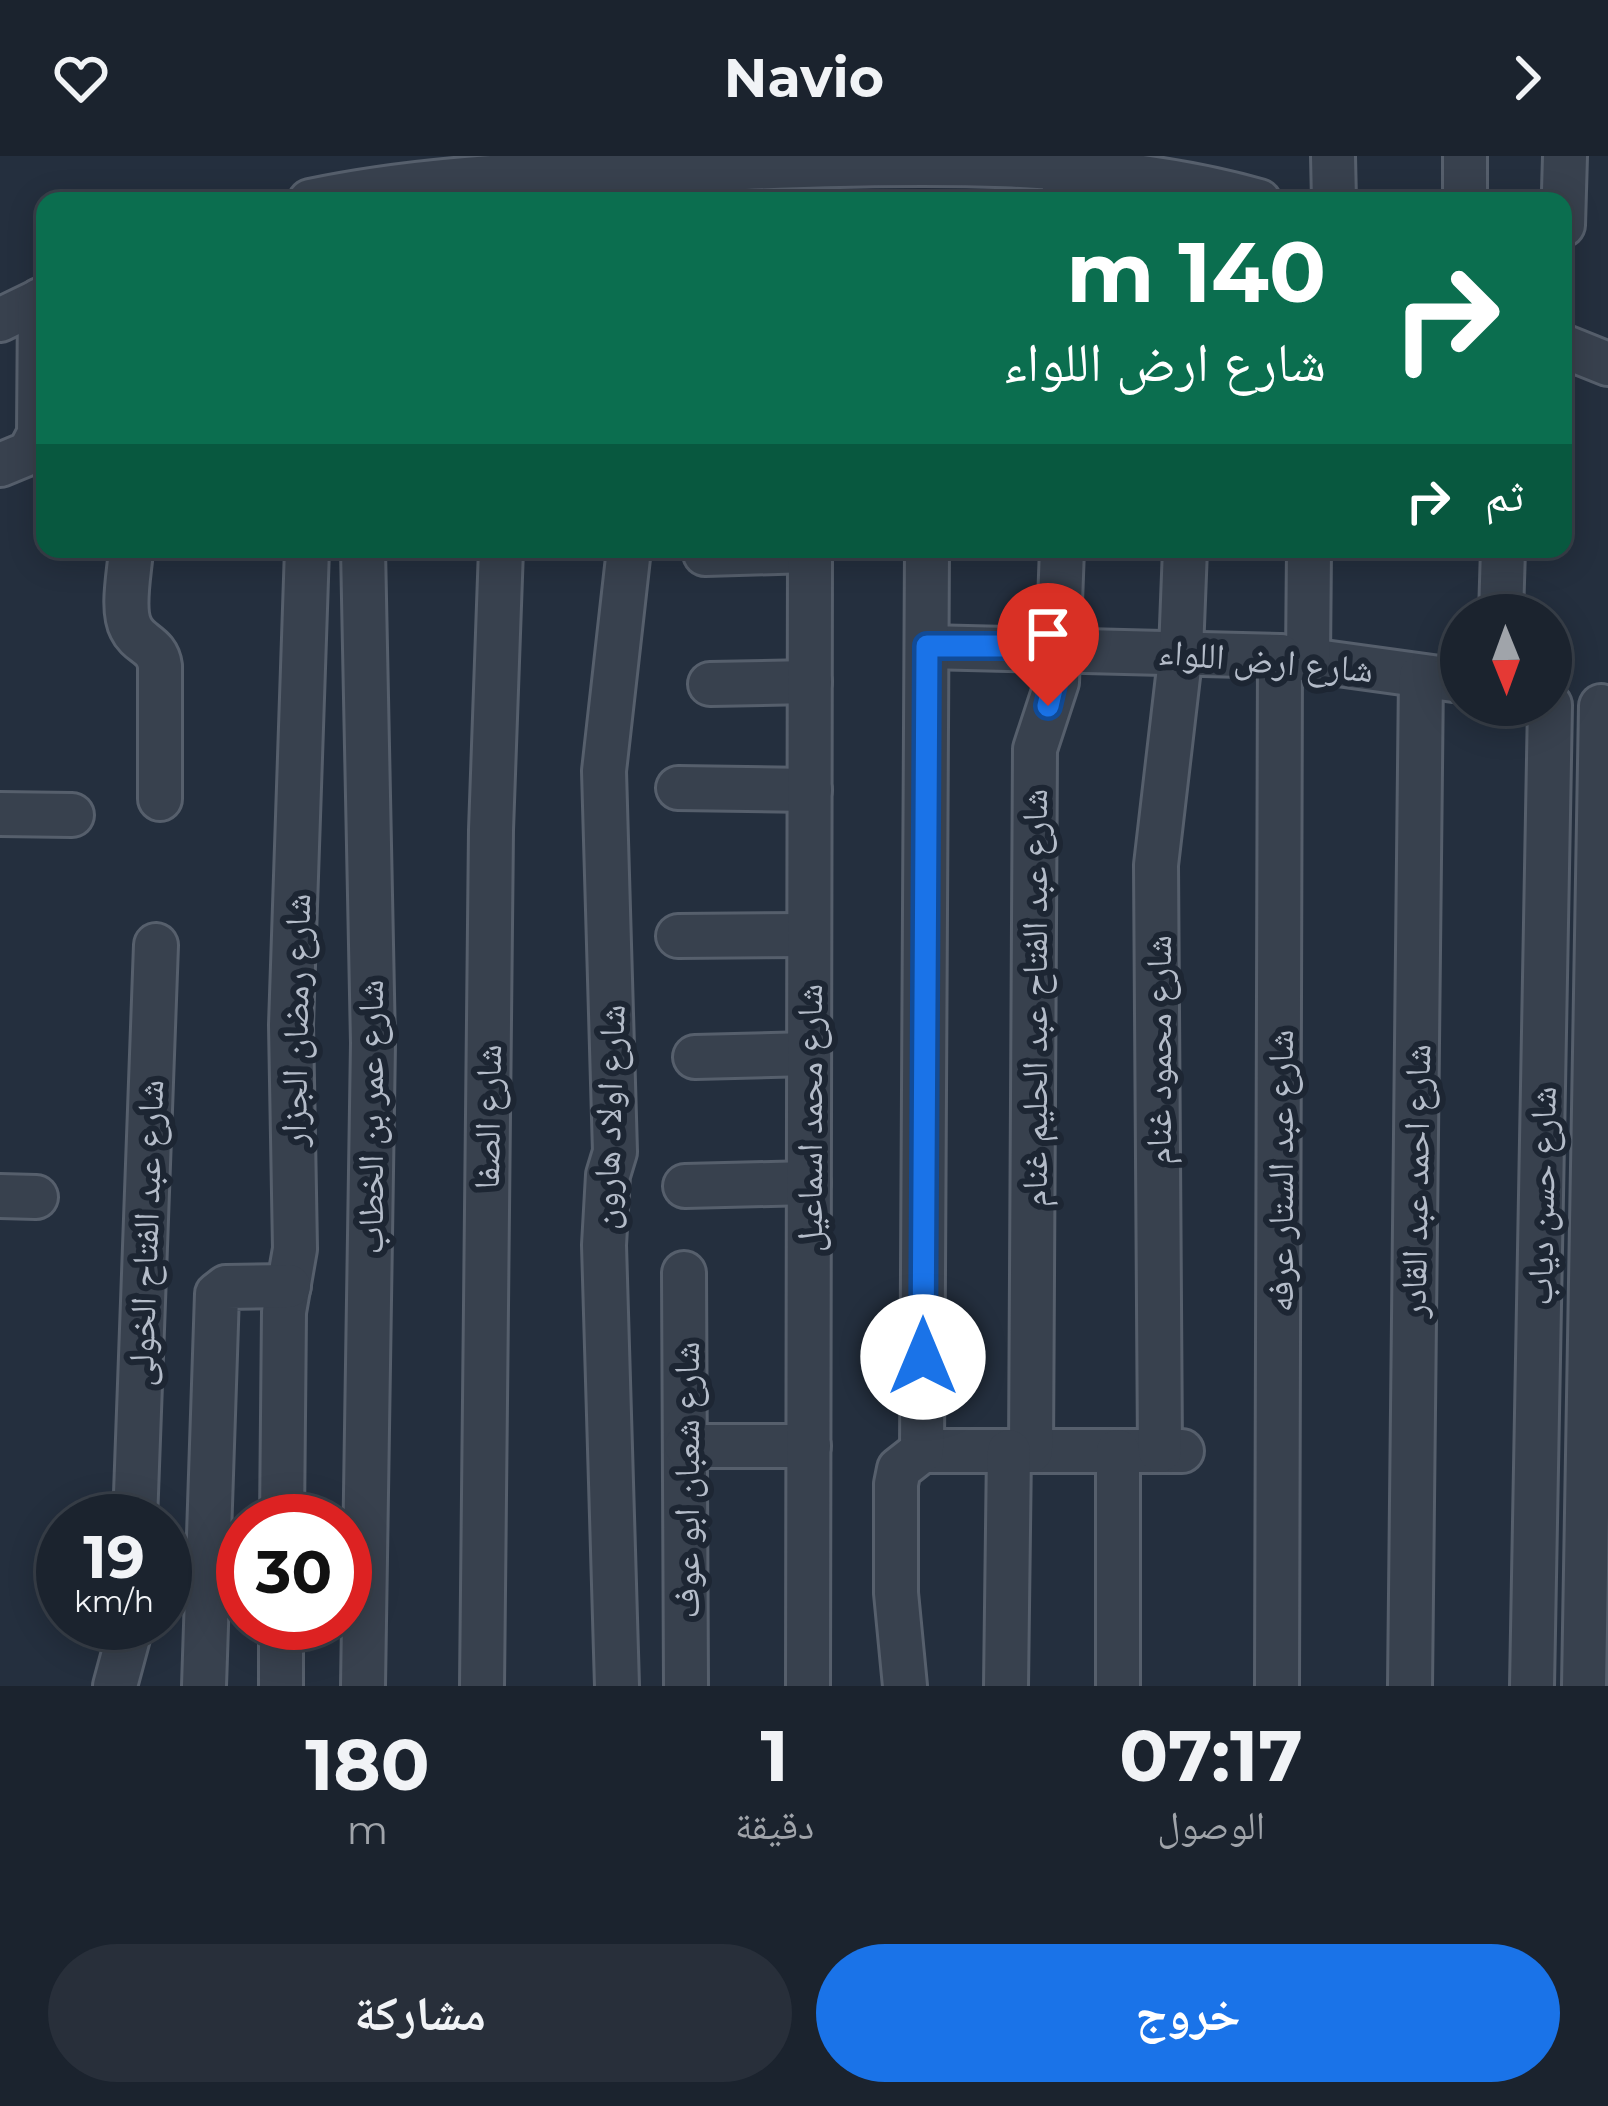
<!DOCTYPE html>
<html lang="ar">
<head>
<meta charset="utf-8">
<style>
  body { margin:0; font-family:Montserrat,"Noto Naskh Arabic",sans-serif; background:#282f3a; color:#f1f3f6; direction:rtl; height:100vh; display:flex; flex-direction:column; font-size:45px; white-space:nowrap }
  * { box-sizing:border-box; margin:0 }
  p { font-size:39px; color:#a0a4aa }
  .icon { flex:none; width:66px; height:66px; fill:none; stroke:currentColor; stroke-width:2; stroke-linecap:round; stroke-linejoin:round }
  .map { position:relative; height:1530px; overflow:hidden; direction:ltr }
  .drawer { display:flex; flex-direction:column; background:#1b232e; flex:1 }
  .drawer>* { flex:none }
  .guide { position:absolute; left:36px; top:36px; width:1536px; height:366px; border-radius:24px; box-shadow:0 6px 30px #0003,0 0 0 3px #39404a; direction:rtl; background:#0b6e4f; color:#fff; overflow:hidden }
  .needle { width:78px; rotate:179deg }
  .tools { position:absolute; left:1440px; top:438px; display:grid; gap:24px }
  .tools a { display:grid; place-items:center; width:132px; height:132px; border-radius:50%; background:#1b232e; box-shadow:0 6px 30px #0003,0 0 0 3px #39404a; font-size:60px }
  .speed { position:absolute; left:36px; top:1338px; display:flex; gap:24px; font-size:60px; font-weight:700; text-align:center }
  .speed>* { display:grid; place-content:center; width:156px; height:156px; border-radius:50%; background:#1b232e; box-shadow:0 6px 30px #0003,0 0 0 3px #39404a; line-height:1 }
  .speed small { font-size:30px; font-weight:400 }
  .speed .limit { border:18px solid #d22; background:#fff; color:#111 }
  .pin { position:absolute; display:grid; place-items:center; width:102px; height:102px; color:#fff; margin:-123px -51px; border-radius:50% 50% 50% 0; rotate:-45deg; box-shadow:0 0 12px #0007 }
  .pin .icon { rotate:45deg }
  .me { position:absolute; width:132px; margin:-66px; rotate:0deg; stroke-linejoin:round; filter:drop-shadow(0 0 9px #0008) }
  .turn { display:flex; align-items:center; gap:42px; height:252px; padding:0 48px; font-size:54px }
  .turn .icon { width:156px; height:156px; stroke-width:2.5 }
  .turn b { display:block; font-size:84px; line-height:102px }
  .then { display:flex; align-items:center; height:114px; padding:0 48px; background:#0003; gap:24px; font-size:45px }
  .eta { display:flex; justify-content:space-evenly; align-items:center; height:204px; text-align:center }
  .eta b { font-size:72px; font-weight:700; line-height:84px }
  .button { display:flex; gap:24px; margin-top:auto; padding:24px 48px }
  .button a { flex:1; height:138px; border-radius:72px; background:#1a73e8; color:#fff; font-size:48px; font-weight:700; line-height:138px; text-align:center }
  .button a+a { background:#282f3a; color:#f1f3f6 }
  header { display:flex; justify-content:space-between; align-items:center; height:156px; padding:0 48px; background:#1b232e; font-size:54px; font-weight:700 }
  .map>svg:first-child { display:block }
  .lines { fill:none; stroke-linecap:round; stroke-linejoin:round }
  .minor-casing { stroke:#565f6c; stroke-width:48 }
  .minor { stroke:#38414e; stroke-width:42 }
  .route-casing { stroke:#114b97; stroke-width:30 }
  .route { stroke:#1a73e8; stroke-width:21 }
  .labels { text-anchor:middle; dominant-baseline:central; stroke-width:12; stroke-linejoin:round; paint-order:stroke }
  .street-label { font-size:36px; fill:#b4bcc9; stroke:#1d2633 }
</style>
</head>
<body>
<header><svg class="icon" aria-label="forward" viewBox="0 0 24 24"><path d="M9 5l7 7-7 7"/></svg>Navio<svg class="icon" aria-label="heart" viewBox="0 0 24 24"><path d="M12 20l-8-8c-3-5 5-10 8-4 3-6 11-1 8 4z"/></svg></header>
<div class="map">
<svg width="1608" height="1530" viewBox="0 0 1608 1530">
  <rect width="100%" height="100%" fill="#242f3e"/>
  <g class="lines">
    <defs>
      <g id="minor">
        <polyline points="1333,0 1334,45"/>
        <path d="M310,45C453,15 600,16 745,12C914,6 1100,0 1259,45"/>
        <polyline points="1064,45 1064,0"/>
        <polyline points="1465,45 1465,0"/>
        <polyline points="1563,69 1565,0"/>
        <polyline points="0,164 45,142"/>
        <polyline points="1563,190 1608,208"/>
        <polyline points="0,309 29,297 39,278 40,144"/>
        <path d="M131,393C130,414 121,453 131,472C139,489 157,488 160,510V643"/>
        <polyline points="363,393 373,887 363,1530"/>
        <polyline points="705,398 810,395"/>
        <polyline points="1501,459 1503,393"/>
        <polyline points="927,491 1280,500 1461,525"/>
        <polyline points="1308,503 1309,393"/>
        <polyline points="710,528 810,526"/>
        <polyline points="678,632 810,634"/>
        <polyline points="0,658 72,659"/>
        <polyline points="678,780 809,779"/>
        <polyline points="695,901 809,898"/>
        <polyline points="685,1030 809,1027"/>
        <polyline points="0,1040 36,1041"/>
        <polyline points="684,1117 686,1530"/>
        <polyline points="686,1290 809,1290"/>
        <polyline points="922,1295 1182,1295"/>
        <polyline points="1031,1295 1035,593 1057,526 1062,393"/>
        <polyline points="1160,1295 1156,709 1181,495 1185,393"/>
        <polyline points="135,1365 156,789"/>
        <polyline points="282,1365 284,1156 295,1093 291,869 307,393"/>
        <polyline points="115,1530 132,1467"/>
        <polyline points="204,1530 217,1138 226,1131 289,1130"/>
        <polyline points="281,1530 281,1467"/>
        <polyline points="482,1530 491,674 501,393"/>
        <polyline points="617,1530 604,1089 608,1019 615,996 604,615 629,393"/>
        <polyline points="808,1530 810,393"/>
        <polyline points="905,1530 896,1437 896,1328 899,1313 922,1295 927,393"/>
        <polyline points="1006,1530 1009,1295"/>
        <polyline points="1118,1530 1118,1295"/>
        <polyline points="1277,1530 1280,500"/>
        <polyline points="1410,1530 1421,520"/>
        <polyline points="1532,1530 1550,549"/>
        <polyline points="1584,1530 1601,550"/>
      </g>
    </defs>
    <use href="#minor" class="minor-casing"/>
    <use href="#minor" class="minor"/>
  </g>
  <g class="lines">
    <defs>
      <polyline id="route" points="923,1201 927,490 1062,490 1048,550"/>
    </defs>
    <use href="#route" class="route-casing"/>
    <use href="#route" class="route"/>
  </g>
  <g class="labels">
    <g class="street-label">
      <text transform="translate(1266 504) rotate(5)">شارع ارض اللواء</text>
      <text transform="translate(1034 842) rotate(-90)">شارع عبد الفتاح عبد الحليم غنام</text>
      <text transform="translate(295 864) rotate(-89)">شارع رمضان الجزار</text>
      <text transform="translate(1158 894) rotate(-90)">شارع محمود غنام</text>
      <text transform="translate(370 961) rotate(-90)">شارع عمر بن الخطاب</text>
      <text transform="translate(487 961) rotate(-89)">شارع الصفا</text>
      <text transform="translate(608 961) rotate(-88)">شارع اولاد هارون</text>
      <text transform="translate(809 962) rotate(-90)">شارع محمد اسماعيل</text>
      <text transform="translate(1280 1015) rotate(-90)">شارع عبد الستار عرفه</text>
      <text transform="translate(1415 1025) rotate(-89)">شارع احمد عبد القادر</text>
      <text transform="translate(1541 1040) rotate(-89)">شارع حسن دياب</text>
      <text transform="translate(145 1077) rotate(-88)">شارع عبد الفتاح الخولى</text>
      <text transform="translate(686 1324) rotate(-90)">شارع شعبان ابو عوف</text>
    </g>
  </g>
</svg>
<div class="tools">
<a><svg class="needle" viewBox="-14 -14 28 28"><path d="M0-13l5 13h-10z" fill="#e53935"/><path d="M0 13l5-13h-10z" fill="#a0a4aa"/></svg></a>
</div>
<div class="speed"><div>19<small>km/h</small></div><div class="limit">30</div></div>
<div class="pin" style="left:1048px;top:550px;background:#d93025"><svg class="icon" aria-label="arrive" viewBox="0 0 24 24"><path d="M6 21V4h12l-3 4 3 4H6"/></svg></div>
<svg class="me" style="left:923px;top:1201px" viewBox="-20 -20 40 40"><circle r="19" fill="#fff"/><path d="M0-13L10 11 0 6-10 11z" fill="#1a73e8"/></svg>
<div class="guide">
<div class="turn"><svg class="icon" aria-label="right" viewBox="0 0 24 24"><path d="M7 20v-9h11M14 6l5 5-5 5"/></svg><div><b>140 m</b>شارع ارض اللواء</div></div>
<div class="then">ثم<svg class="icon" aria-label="right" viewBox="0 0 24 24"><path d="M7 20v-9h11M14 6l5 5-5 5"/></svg></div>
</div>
</div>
<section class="drawer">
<div class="eta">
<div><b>07:17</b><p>الوصول</p></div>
<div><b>1</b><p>دقيقة</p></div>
<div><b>180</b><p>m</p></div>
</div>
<div class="button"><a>خروج</a><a>مشاركة</a></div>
</section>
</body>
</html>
